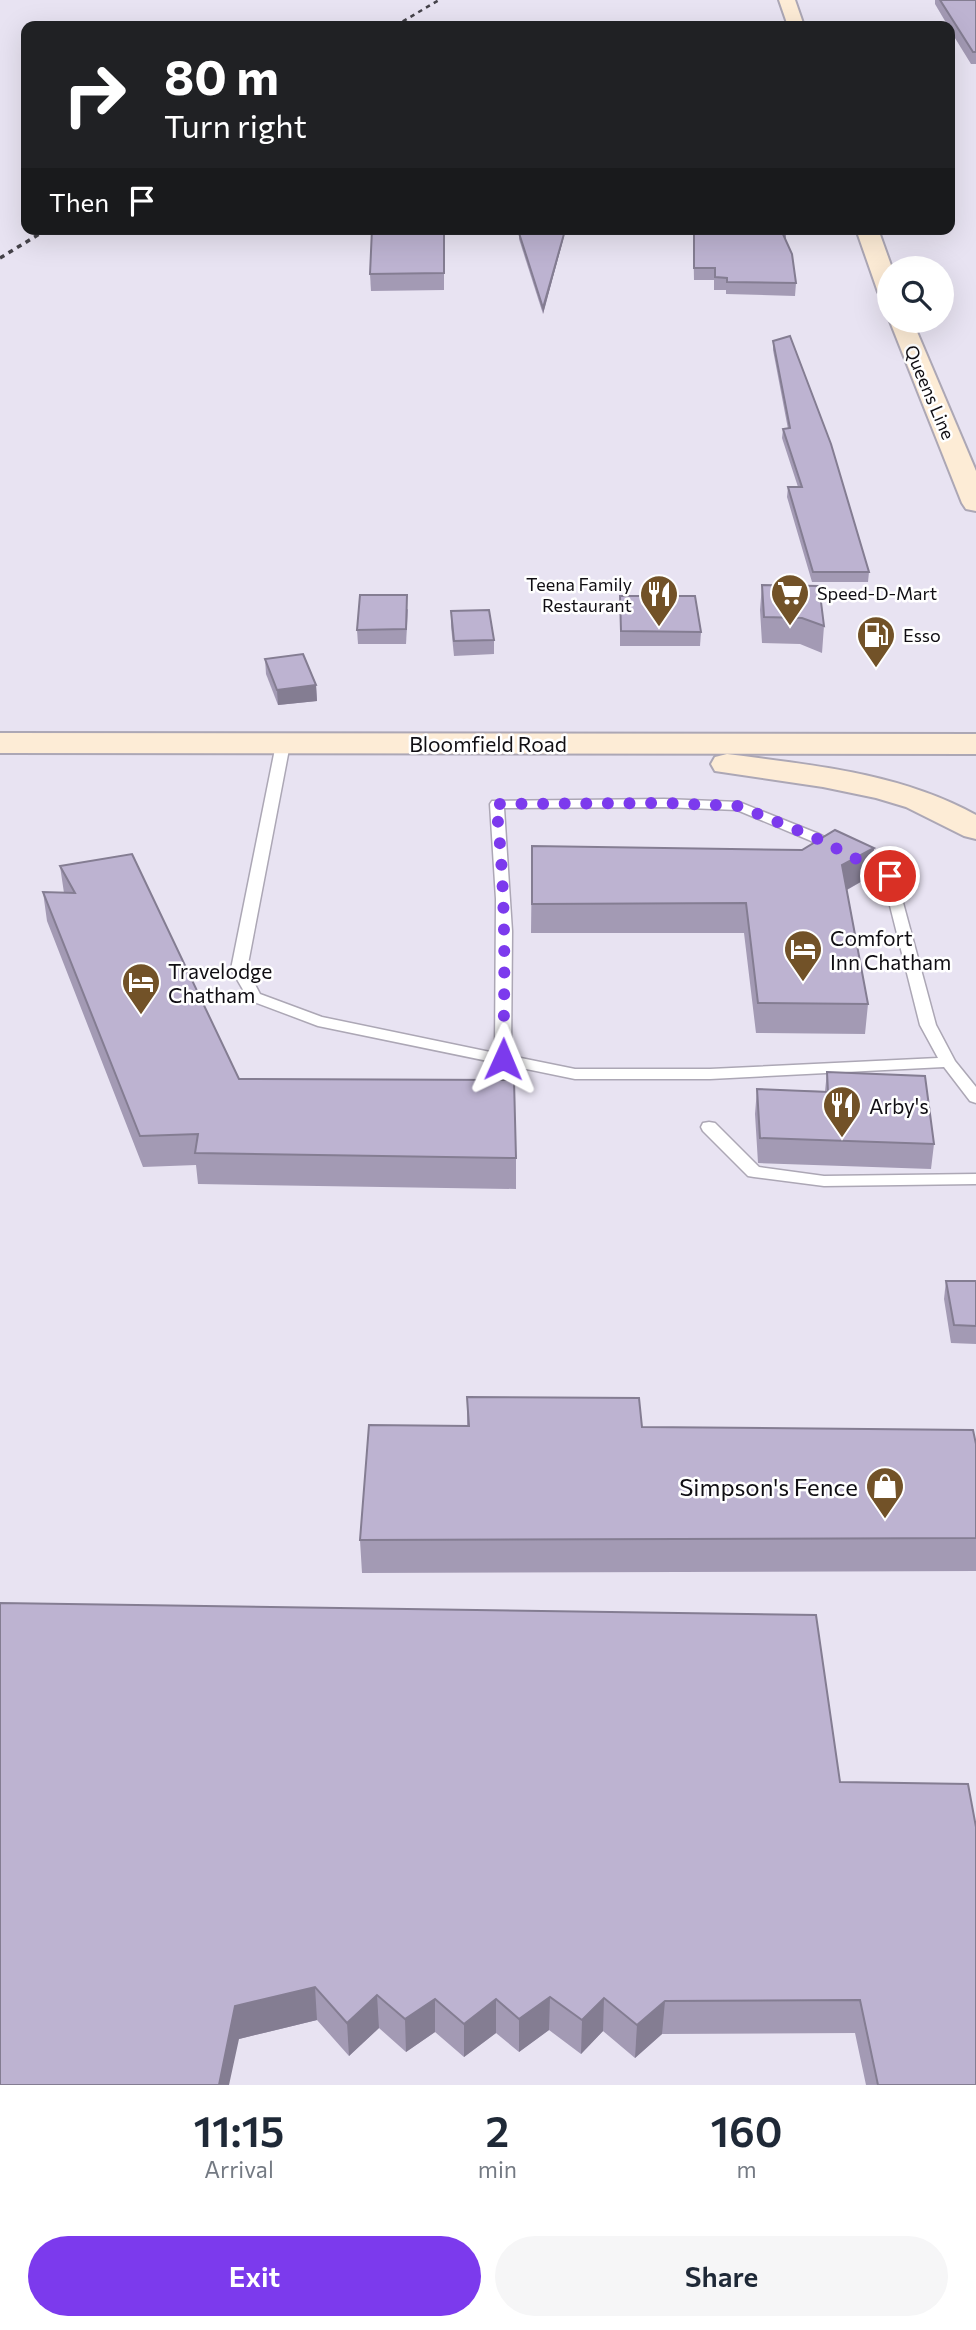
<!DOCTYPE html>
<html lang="en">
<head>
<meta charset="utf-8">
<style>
  body { margin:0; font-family:Commissioner,sans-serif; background:#f6f6f7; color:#1f2937; height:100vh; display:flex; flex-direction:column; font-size:26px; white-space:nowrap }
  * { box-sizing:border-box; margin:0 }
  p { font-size:23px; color:#747a83 }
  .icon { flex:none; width:38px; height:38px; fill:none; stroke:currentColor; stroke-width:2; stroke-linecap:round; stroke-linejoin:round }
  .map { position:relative; height:2085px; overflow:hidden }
  .side { display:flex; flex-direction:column; background:#fff; flex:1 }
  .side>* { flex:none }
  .top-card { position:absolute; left:21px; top:21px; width:934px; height:214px; border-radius:14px; box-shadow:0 7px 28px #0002; background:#202124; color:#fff; overflow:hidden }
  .buttons { position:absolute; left:877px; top:256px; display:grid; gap:14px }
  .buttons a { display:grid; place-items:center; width:77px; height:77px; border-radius:50%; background:#fff; box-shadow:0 7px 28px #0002; font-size:35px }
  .pin { position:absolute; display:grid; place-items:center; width:60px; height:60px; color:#fff; margin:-30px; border:4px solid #fff; border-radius:50%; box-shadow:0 2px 7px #0007 }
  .me { position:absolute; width:77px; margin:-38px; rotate:1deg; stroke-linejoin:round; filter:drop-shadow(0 0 5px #0008) }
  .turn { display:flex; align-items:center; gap:24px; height:147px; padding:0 28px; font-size:32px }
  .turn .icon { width:91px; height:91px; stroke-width:2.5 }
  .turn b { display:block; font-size:49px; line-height:60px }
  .then { display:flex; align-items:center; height:66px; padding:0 28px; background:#0003; gap:14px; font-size:26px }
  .eta { display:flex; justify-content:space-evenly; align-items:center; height:119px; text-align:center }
  .eta b { font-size:42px; font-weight:600; line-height:49px }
  .action { display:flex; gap:14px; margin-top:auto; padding:14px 28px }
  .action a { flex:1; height:80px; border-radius:42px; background:#7c3aed; color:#fff; font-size:28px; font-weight:600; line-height:80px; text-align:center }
  .action a+a { background:#f6f6f7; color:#1f2937 }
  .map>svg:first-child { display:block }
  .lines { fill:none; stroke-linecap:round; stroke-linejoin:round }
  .service-casing { stroke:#aca7b5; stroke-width:3 }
  .secondary-casing { stroke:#aca7b5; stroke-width:4 }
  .service { fill:#fff; fill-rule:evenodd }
  .secondary { fill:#fdecd6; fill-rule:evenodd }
  .rail-far1 { stroke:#444249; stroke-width:2.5; stroke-dasharray:4.5 4.5; stroke-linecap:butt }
  .rail { stroke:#444249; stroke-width:3.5; stroke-dasharray:5 5; stroke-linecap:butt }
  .wall { fill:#a39ab4 }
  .shaded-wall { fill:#847d92 }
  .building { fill:#bdb3d1; stroke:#847d92; stroke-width:2 }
  .route { stroke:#7c3aed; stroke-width:12; stroke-dasharray:0 21.6 }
  .labels { text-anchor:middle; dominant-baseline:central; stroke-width:5; stroke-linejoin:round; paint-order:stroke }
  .far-street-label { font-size:18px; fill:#100e13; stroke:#fff }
  .far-poi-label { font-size:18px; fill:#100e13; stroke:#fff; text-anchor:start }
  .street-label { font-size:21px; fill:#100e13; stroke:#fff }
  .poi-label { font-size:21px; fill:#100e13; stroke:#fff; text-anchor:start }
  .near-poi-label { font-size:24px; fill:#100e13; stroke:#fff; text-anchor:end }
</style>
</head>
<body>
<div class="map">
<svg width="976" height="2085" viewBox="0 0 976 2085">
  <rect width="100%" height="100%" fill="#e8e3f2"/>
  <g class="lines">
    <defs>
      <g id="service">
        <path d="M283,740L290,744L247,969L260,994L322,1017L495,1053L496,899L490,804L492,801L664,799L739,802L819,834L895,873L936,1025L955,1061L976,1087V1103L970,1101L944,1067L710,1079H575L318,1026L249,1000L231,969L276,744ZM664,807L737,810L809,840L883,878L920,1025L938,1058L710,1069H575L511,1056L512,931L504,808Z"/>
        <polygon points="709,1122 715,1123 759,1167 824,1176 976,1174 976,1184 824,1186 754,1177 748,1176 703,1131 701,1127 703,1123"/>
      </g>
      <g id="secondary">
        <polygon points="779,0 795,0 804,26 788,26"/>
        <polygon points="856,229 878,229 892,268 889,268 889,299 881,297 878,292"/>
        <polygon points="889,319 912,320 976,471 976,511 966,509 962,503"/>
        <polygon points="0,733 976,734 976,754 0,753"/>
        <path d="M727,754C812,765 900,773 976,815V839L964,836L906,807L876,798L823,787L715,771L711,764L715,757Z"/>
      </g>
    </defs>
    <use href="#service" class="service-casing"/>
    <use href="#secondary" class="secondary-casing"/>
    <use href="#service" class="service"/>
    <use href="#secondary" class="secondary"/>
    <g class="rail-far1">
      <polyline points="395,26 439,0"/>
      <polyline points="43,232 48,229"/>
    </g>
    <polyline class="rail" points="0,258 46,230"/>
  </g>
  <g class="wall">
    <polygon points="935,0 976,0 976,64 971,64 950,30 950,26 948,26 935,4"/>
    <polygon points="444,229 444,290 371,291 370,274"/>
    <polygon points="693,229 786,229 786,242 796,283 795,296 726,294 726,290 714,290 714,280 694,280"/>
    <polygon points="519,233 564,234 563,240 543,314 519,239"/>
    <polygon points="773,341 869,572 868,582 812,582 787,497 788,487 798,487 782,438 783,429 788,429 773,350"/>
    <polygon points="762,585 824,626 822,653 800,644 762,643 760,610"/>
    <polygon points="620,596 701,632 700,646 620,646"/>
    <polygon points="408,609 406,644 358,644 357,630"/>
    <polygon points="451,611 494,640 494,654 454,656 451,626"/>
    <polygon points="265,659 316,685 317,701 278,705 266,674"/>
    <polygon points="532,846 802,850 874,848 871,876 847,890 868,1004 865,1034 756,1033 744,933 531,933"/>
    <polygon points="60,866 239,1079 516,1158 516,1189 198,1184 196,1165 143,1167 47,921 43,892 64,893"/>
    <polygon points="827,1072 934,1144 931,1169 758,1163 755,1114 757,1089 825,1091"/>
    <polygon points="946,1281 976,1281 976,1344 951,1343 944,1299"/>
    <polygon points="467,1397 642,1427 976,1444 976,1571 362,1573 360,1540 467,1426"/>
    <polygon points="840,1782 976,2085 866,2085 855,2033 662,2034 635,2058 603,2031 581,2054 549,2030 519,2052 496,2033 464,2057 435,2032 406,2052 379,2028 349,2056 317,2020 239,2039 0,2085"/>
  </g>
  <g class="shaded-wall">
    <polygon points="564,234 563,240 543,314 543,308"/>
    <polygon points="316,685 317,701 278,705 277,690"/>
    <polygon points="874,848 871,876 839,894 842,865"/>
    <polygon points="315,1987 317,2020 239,2039 229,2085 219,2085 235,2006"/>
    <polygon points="377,1995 379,2028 349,2056 347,2023"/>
    <polygon points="550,1997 549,2030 519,2052 519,2019"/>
    <polygon points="604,1998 603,2031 581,2054 582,2020"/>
    <polygon points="435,1999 435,2032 406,2052 405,2019"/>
    <polygon points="496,1999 496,2033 464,2057 464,2024"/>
    <polygon points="665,2001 662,2034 635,2058 637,2025"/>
  </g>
  <g class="building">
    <polygon points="940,0 976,0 976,52 973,52"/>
    <polygon points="372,229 444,229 444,273 370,274"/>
    <polygon points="694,229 786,229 787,232 782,232 792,254 796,283 727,282 727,278 715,277 715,268 694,268"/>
    <polygon points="519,233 564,234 543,308"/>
    <polygon points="790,336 831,444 869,572 813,572 788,487 802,487 783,429 790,428 773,341"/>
    <polygon points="762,585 819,586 824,626 802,618 764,617"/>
    <polygon points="360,595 407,595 406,629 357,630"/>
    <polygon points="620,596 695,596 701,632 621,631"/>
    <polygon points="489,610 494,640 454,641 451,611"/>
    <polygon points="303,654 316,685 277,690 265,659"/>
    <polygon points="835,830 874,848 842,865 868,1004 758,1003 746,903 532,904 532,846 802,850"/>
    <polygon points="132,854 239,1079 514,1080 516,1158 195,1153 198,1134 140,1136 43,892 75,893 60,866"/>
    <polygon points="827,1072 925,1076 934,1144 760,1138 757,1089 828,1092"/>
    <polygon points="946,1281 976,1281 976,1326 954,1325"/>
    <polygon points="467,1397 639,1398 642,1427 973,1430 976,1444 976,1538 360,1540 369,1425 469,1426"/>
    <polygon points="0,1603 816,1615 840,1782 968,1784 976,1827 976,2085 878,2085 860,2000 665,2001 637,2025 604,1998 582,2020 550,1997 519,2019 496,1999 464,2024 435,1999 405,2019 377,1995 347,2023 315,1987 235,2006 219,2085 0,2085"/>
  </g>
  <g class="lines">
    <path class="route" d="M503,1059C505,973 506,889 496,804L664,803L739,806L814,837L890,876"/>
  </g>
  <defs>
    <symbol id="supermarket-pin" viewBox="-11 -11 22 30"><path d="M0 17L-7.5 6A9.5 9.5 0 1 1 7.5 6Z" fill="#725228" stroke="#fff"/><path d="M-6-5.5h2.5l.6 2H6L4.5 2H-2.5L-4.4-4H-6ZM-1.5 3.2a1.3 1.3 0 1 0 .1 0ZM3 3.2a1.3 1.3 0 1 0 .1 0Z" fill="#fff"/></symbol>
    <symbol id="restaurant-pin" viewBox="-11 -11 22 30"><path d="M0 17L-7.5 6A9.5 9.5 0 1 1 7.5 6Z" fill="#725228" stroke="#fff"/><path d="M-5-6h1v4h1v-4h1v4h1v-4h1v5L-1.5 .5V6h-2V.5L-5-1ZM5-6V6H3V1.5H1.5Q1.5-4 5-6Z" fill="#fff"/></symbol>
    <symbol id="fuel-pin" viewBox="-11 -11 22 30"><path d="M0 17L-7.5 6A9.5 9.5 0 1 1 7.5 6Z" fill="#725228" stroke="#fff"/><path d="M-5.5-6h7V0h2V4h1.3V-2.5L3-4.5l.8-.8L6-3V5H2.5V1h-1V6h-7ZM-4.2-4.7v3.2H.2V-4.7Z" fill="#fff"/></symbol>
    <symbol id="hotel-pin" viewBox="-11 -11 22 30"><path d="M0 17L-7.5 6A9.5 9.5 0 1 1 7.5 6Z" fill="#725228" stroke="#fff"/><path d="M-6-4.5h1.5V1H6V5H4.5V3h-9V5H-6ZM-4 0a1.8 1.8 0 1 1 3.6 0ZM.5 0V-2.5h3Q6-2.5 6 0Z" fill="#fff"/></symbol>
    <symbol id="shop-pin" viewBox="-11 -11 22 30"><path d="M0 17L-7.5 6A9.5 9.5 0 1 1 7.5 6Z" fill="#725228" stroke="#fff"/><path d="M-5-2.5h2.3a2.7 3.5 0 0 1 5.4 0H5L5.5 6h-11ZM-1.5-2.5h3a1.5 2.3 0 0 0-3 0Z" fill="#fff"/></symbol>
  </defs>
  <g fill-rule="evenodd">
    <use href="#supermarket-pin" x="768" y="571" width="44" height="60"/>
    <use href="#restaurant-pin" x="637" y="572" width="44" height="60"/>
    <use href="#fuel-pin" x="854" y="613" width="44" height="60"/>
    <use href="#hotel-pin" x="781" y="927" width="44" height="60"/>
    <use href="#hotel-pin" x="119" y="960" width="44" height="60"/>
    <use href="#restaurant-pin" x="820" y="1083" width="44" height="60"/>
    <use href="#shop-pin" x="863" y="1464" width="44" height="60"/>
  </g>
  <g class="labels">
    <g class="far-street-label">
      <text transform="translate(930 392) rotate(67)">Queens Line</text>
    </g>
    <g class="far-poi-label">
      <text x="632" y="584" text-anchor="end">Teena Family<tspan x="632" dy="21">Restaurant</tspan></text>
      <text x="817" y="593">Speed-D-Mart</text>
      <text x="903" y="635">Esso</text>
    </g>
    <g class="street-label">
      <text x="488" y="743">Bloomfield Road</text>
    </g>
    <g class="poi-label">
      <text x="830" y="937">Comfort<tspan x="830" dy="24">Inn Chatham</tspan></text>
      <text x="168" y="970">Travelodge<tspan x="168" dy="24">Chatham</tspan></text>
      <text x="869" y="1105">Arby's</text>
    </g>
    <g class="near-poi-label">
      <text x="858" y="1486">Simpson's Fence</text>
    </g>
  </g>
</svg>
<div class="buttons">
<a><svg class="icon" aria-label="search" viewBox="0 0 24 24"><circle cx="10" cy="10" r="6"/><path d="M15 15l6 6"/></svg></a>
</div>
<div class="pin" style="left:890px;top:876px;background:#d93025"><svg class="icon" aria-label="arrive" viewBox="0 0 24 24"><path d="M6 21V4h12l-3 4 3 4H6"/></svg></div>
<svg class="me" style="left:503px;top:1059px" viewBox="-20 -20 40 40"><path d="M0-17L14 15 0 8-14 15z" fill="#7c3aed" stroke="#fff" stroke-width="4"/></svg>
<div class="top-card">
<div class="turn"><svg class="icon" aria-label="right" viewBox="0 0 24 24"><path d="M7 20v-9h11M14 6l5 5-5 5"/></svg><div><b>80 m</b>Turn right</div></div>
<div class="then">Then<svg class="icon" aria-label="arrive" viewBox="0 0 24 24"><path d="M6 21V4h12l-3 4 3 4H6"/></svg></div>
</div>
</div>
<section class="side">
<div class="eta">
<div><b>11:15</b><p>Arrival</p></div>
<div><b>2</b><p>min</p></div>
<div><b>160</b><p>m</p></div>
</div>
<div class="action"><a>Exit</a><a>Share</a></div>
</section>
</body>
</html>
